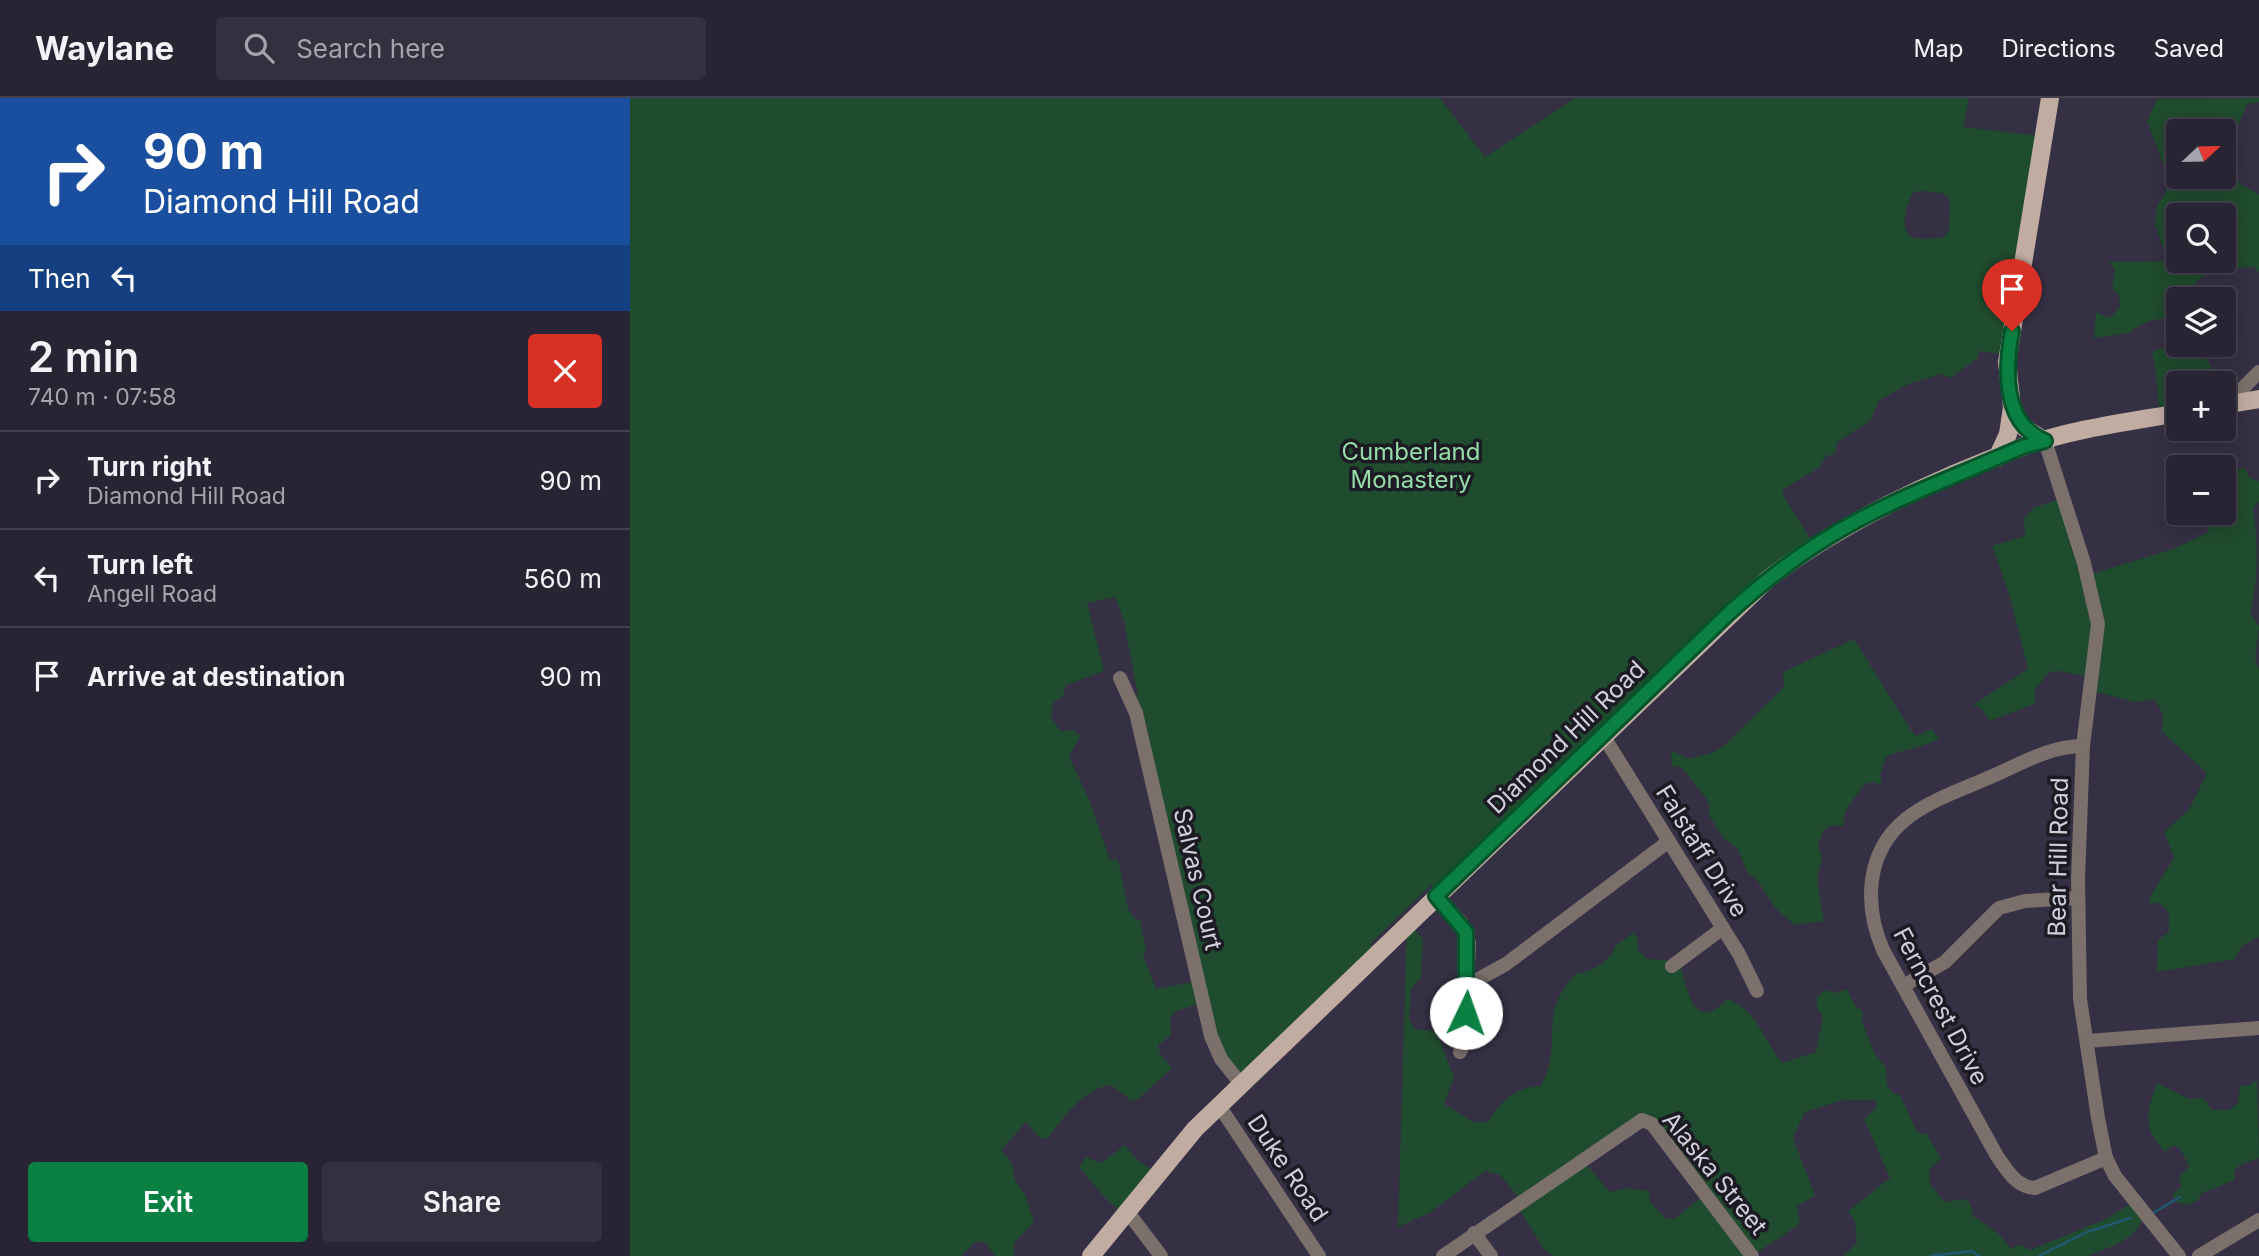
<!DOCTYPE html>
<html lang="en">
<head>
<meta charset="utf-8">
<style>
  body { margin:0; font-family:Inter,sans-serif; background:#34303f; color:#f1f3f6; height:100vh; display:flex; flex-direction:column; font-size:26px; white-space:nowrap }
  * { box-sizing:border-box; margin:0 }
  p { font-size:23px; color:#a5a4ac }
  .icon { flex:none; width:38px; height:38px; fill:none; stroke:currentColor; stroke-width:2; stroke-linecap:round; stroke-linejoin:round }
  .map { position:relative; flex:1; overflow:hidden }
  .details { display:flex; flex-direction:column; background:#282433; width:630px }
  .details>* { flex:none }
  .top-card { background:#1a4fa0; color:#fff; overflow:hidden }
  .needle { width:46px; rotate:68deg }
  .buttons { position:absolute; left:1536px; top:21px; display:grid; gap:14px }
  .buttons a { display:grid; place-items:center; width:70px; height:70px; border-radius:7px; background:#282433; box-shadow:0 4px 18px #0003,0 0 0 2px #44414e; font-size:35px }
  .pin { position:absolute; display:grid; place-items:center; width:60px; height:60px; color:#fff; margin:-72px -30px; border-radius:50% 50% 50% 0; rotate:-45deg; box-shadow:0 0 7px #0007 }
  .pin .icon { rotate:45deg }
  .me { position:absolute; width:77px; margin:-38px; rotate:3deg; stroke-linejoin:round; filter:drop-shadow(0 0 5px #0008) }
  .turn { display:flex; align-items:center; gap:24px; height:147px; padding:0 28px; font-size:32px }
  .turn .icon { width:91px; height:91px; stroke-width:2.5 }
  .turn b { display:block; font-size:49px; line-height:60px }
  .then { display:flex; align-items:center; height:66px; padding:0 28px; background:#0003; gap:14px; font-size:26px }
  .round { display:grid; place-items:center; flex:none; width:74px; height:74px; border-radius:7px; background:#34303f }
  .headline { display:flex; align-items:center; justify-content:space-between; height:119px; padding:0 28px }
  h1 { font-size:42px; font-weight:600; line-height:52px }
  .button { display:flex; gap:14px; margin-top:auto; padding:14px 28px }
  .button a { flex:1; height:80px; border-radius:7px; background:#0b8043; color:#fff; font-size:28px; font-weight:600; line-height:80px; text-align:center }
  .button a+a { background:#34303f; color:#f1f3f6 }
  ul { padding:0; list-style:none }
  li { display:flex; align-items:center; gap:21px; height:98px; padding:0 28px; border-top:2px solid #44414e }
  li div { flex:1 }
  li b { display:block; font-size:26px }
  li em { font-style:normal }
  header { display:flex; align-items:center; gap:42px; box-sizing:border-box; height:98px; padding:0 35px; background:#282433; border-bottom:2px solid #44414e }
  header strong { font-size:33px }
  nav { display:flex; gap:38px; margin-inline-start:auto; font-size:24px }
  .search { width:490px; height:63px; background:#34303f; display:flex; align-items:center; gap:18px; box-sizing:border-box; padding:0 24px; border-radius:7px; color:#a5a4ac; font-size:26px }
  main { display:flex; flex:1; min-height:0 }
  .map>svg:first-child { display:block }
  .green { fill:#1f4b2e; fill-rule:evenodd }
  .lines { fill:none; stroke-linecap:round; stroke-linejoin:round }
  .stream { stroke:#215872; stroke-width:2.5 }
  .minor { stroke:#7b706b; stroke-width:14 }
  .major { stroke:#c1aca1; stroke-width:18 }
  .route-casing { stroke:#07532c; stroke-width:18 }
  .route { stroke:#0b8043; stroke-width:12 }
  .labels { text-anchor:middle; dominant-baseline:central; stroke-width:7; stroke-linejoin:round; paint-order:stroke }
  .park-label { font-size:24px; fill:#96dca8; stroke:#1c1a23 }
  .street-label { font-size:24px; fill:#d1cfdb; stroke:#1c1a23 }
</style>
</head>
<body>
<header>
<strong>Waylane</strong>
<div class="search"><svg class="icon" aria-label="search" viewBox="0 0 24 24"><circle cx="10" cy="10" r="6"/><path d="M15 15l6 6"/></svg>Search here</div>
<nav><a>Map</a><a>Directions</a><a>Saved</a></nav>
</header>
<main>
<section class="details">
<div class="top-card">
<div class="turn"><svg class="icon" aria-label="right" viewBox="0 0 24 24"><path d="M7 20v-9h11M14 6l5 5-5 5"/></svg><div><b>90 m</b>Diamond Hill Road</div></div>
<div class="then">Then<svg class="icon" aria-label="left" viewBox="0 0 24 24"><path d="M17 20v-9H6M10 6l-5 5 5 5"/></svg></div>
</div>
<div class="headline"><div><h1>2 min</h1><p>740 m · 07:58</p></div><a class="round" style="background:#d93025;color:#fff"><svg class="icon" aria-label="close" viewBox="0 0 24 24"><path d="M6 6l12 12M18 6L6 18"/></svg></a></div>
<ul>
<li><svg class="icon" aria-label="right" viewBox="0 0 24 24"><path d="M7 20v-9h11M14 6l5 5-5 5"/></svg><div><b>Turn right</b><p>Diamond Hill Road</p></div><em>90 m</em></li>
<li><svg class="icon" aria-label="left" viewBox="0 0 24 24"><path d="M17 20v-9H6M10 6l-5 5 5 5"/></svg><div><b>Turn left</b><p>Angell Road</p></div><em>560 m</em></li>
<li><svg class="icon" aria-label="arrive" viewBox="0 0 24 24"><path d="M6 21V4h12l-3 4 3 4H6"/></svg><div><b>Arrive at destination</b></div><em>90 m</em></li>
</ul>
<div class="button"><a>Exit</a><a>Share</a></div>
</section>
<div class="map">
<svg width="1629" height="1158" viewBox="0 0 1629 1158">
  <rect width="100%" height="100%" fill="#353044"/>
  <g class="green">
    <path d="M0,0H810L855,59L945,0H1339L1333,29L1411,38L1370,256L1349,253L1347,261L1320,280L1312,276L1281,285L1249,302L1240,323L1207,344L1205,356L1196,358L1190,369L1154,391L1152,395L1184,447L805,795L801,787L741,845L742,856L608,987L568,906L546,913L540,921L541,937L528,947L530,956L542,970L508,1001L502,1003L481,987C455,990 432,1020 418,1041L410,1040L396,1024L371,1052L382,1065L385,1082L395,1097L404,1124L384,1145V1158H365L356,1145L346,1143L331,1158H0ZM1293,93L1312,95L1320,101L1319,132L1313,140C1305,140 1292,142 1284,140C1267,134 1277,103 1284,94ZM485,499L494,523L508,598L498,603L563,884L526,891L513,857L516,852L510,822L505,821L498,811L488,761L480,762L459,701L439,659L450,638L444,632L430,633L421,618L423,605L433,598L436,587L474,573L457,505Z"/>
    <path d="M1629,0V4L1617,6L1601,45L1607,53L1601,70L1611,87L1629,96V174L1624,169L1603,170L1590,177L1581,176L1571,180L1559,192V201H1549V230L1541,220C1525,220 1510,225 1499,235L1464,240L1466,214L1480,220L1490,209L1489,197L1482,190L1485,172L1479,164L1538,163L1525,127L1527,109L1537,91V76L1517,23L1527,1ZM1594,33V79H1549V33ZM1594,117V163H1549V117Z"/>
    <path d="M1549,244V247H1569L1573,251L1587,285H1549V316L1531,319C1526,297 1528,276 1522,254Z"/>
    <path d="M1615,370L1620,380L1629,383V404L1623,410C1628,445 1629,481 1620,514L1629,528L1625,560L1629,572V839L1612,848L1605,861L1527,874L1528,842L1539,834V815L1530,805H1520L1519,800L1544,760L1534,734L1559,712L1577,675L1531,633C1536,621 1531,611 1524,601L1505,604L1458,592L1459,579L1429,573L1419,574L1405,592V606L1362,622L1358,621L1351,610L1343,607L1398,571L1379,496L1362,448L1395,438L1394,421L1403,410L1430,401L1455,478L1543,451L1579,434L1575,415H1594V386L1600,374Z"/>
    <path d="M1224,541L1280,631L1286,638L1302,631L1309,641C1292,650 1273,651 1256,659L1250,677L1252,688L1244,684L1234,686L1215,714L1213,728L1202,727L1193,733L1188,747L1192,760L1187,781L1194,823L1165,827L1146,811L1127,782L1117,774L1108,751L1094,741L1079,717V706L1075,699L1052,670L1042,668L1041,652L1059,661L1084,654L1096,646L1154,589L1153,574Z"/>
    <path d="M777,825L793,841L791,880L781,890L779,922L785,931L806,933L824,979L814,1006L843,1024H858C872,1002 884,989 911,988C935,943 905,917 947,875C960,876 983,861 985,848L1003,835L1007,839L1008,852L1017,861L1048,863C1059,886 1059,939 1098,901C1128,913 1133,941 1152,965L1186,954L1193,918L1187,910V899L1195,892L1206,895L1217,891L1225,907L1233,914L1232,923L1244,954L1256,970L1257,987L1264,996L1270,997L1285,1030L1291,1036H1297L1311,1060L1299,1072L1300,1086L1314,1104L1334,1101L1340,1105L1343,1118L1369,1136L1381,1151L1389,1146L1400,1152L1476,1121L1502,1105L1513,1120C1503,1144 1481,1148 1458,1158H1213L1227,1145L1225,1124L1218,1113L1260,1080L1234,1021L1246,1010V1002H1213L1175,1014L1163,1040L1185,1098L1167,1108L1170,1126L1122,1158H923L913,1150L887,1107L890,1101L870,1077L855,1073L801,1114L768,1129ZM1014,1023L1073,1098L1044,1121L1035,1120L1020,1104L1019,1093L997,1090L980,1094L955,1065Z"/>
    <path d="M1627,982L1629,1060L1610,1067L1604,1073L1605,1082L1572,1095L1568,1102L1557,1107L1546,1104L1543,1096L1551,1089L1549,1079L1559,1068L1550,1050L1543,1047L1535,1054C1511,1028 1517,1015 1527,985L1559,1001L1573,1000L1582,1012H1599L1608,1005L1610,988L1619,987Z"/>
    <polygon points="495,1047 507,1062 524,1073 494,1116 476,1101 449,1069 456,1059 471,1065"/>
  </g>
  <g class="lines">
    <g class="stream">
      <polyline points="1523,1115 1550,1099"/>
      <polyline points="1300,1158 1342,1153 1349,1158"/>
      <polyline points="1409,1158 1457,1134 1501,1120"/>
    </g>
    <g class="minor">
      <polyline points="1608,305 1611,292 1629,274"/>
      <polyline points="1415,343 1454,465 1468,526 1453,648 1448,781 1450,901 1468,1020 1476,1060 1485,1078 1549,1158"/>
      <polyline points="490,580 506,615 581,938 591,961 611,986"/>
      <polyline points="974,639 1109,856 1127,893"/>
      <path d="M1453,648C1419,648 1389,667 1358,680C1331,692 1300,702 1276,721C1235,754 1234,808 1253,852L1367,1058C1377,1072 1386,1089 1405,1090L1476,1060"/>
      <polyline points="806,798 831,824 839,845 835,942 830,954"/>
      <polyline points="1042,868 1093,830"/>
      <polyline points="838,887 876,866 1039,743"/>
      <polyline points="1273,888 1315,864 1369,810 1395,803 1448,800"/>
      <polyline points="1457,943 1629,930"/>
      <polyline points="587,1010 594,1015 689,1158"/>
      <polyline points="497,1113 531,1158"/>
      <polyline points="844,1135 861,1158"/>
      <polyline points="813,1158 1012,1022 1022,1026 1122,1158"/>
      <polyline points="1569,1158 1629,1122"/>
    </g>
    <g class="major">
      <polyline points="1594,307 1629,301"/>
      <polyline points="1415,343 1393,329 1382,309 1377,264 1420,0"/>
      <polyline points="1367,360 1378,336 1382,309"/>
      <path d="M461,1158L565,1031L1137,482C1208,426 1307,380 1392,349C1442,331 1497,324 1549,315"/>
    </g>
  </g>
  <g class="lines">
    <defs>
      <path id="route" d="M836,915V834L806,798L1099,515C1130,487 1161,462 1197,440C1258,402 1327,378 1392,349L1415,343C1372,325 1375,272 1382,233"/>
    </defs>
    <use href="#route" class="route-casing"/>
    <use href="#route" class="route"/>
  </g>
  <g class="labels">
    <g class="park-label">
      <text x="781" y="353">Cumberland<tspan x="781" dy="28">Monastery</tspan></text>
    </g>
    <g class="street-label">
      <text transform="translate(936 639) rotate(-44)">Diamond Hill Road</text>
      <text transform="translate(1072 753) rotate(58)">Falstaff Drive</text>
      <text transform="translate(1428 759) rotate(-89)">Bear Hill Road</text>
      <text transform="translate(568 781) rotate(77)">Salvas Court</text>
      <text transform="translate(1311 908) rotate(62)">Ferncrest Drive</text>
      <text transform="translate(658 1070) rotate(56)">Duke Road</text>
      <text transform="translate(1085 1075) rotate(51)">Alaska Street</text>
    </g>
  </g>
</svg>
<div class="buttons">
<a><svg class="needle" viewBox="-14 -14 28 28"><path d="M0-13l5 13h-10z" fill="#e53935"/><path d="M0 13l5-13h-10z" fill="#a5a4ac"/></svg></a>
<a><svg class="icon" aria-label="search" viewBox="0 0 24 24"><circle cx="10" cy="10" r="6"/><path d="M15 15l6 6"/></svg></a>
<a><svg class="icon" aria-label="layers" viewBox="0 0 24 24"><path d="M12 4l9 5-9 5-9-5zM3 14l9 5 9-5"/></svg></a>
<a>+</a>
<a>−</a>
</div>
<div class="pin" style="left:1382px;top:233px;background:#d93025"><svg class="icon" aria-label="arrive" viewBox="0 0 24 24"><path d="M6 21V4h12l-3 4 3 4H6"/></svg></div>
<svg class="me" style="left:836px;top:915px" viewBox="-20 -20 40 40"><circle r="19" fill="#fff"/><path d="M0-13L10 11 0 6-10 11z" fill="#0b8043"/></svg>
</div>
</main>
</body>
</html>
